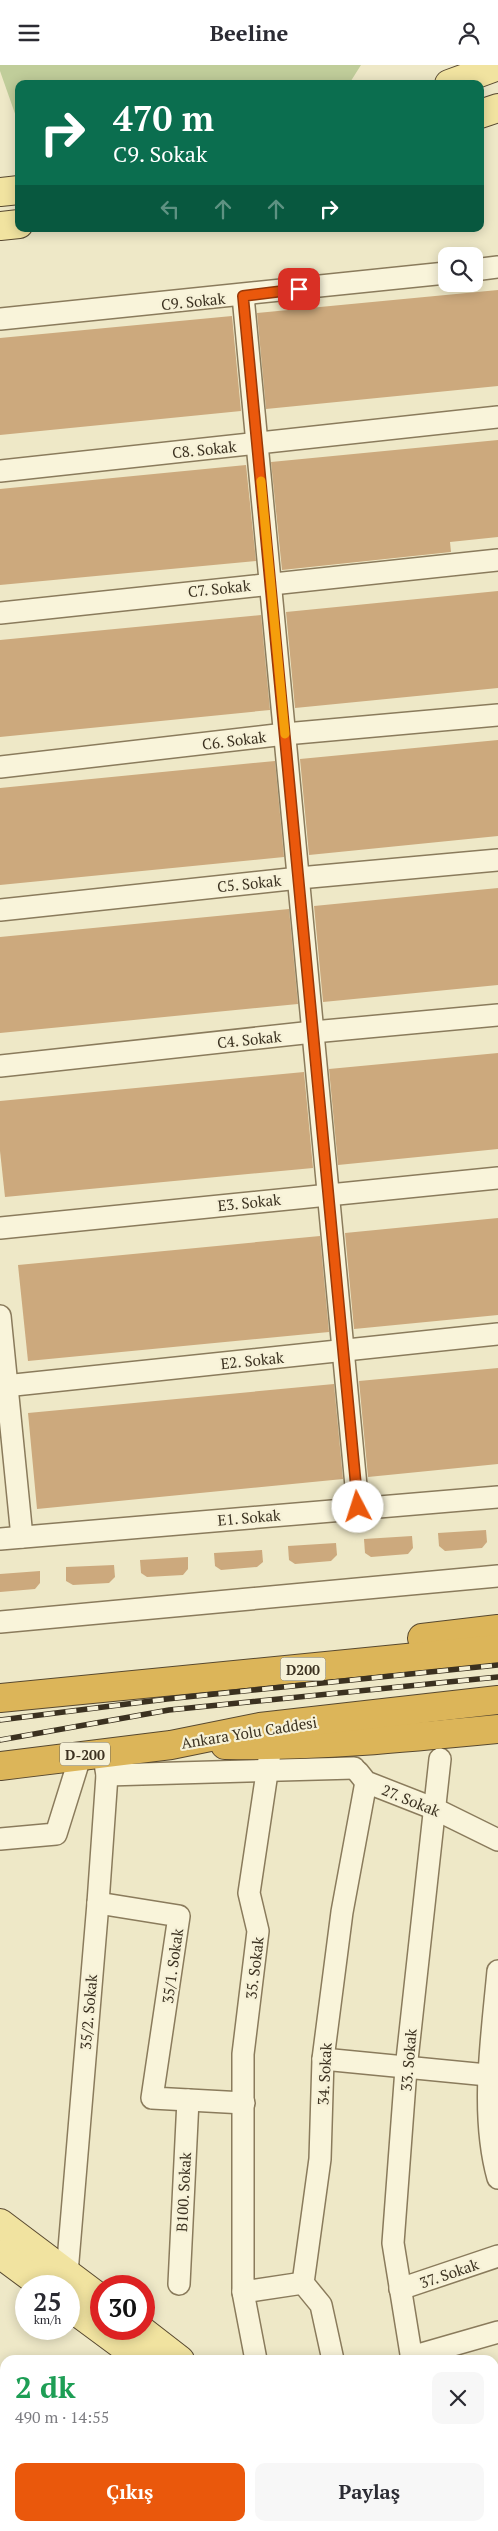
<!DOCTYPE html>
<html lang="tr">
<head>
<meta charset="utf-8">
<style>
  body { margin:0; font-family:"PT Serif",serif; background:#f7f7f7; color:#2b2b33; height:100vh; display:flex; flex-direction:column; font-size:19px; white-space:nowrap }
  * { box-sizing:border-box; margin:0 }
  p { font-size:16px; color:#7c7c81 }
  .icon { flex:none; width:28px; height:28px; fill:none; stroke:currentColor; stroke-width:2; stroke-linecap:round; stroke-linejoin:round }
  .map { position:relative; flex:1; overflow:hidden }
  .sheet { position:absolute; left:0px; top:2290px; width:499px; height:176px; display:flex; flex-direction:column; background:#fff; border-radius:15px 15px 0 0; box-shadow:0 2px 12px #0003 }
  .sheet>* { flex:none }
  .banner { position:absolute; left:15px; top:15px; width:469px; height:152px; border-radius:10px; box-shadow:0 2px 12px #0003; background:#0b6e4f; color:#fff; overflow:hidden }
  .buttons { position:absolute; left:438px; top:182px; display:grid; gap:10px }
  .buttons a { display:grid; place-items:center; width:45px; height:45px; border-radius:10px; background:#fff; box-shadow:0 2px 12px #0003; font-size:25px }
  .speed { position:absolute; left:15px; top:2210px; display:flex; gap:10px; font-size:25px; font-weight:700; text-align:center }
  .speed>* { display:grid; place-content:center; width:65px; height:65px; border-radius:50%; background:#fff; box-shadow:0 2px 12px #0003; line-height:1 }
  .speed small { font-size:12px; font-weight:400 }
  .speed .limit { border:8px solid #d22; background:#fff; color:#111 }
  .pin { position:absolute; display:grid; place-items:center; width:42px; height:42px; color:#fff; margin:-21px; border-radius:10px; box-shadow:0 2px 8px #0006 }
  .me { position:absolute; width:55px; margin:-28px; rotate:355deg; stroke-linejoin:round; filter:drop-shadow(0 0 4px #0008) }
  .turn { display:flex; align-items:center; gap:18px; height:105px; padding:0 15px; font-size:22px }
  .turn .icon { width:65px; height:65px; stroke-width:2.5 }
  .turn b { display:block; font-size:35px; line-height:42px }
  .lanes { display:flex; align-items:center; height:48px; padding:0 15px; background:#0003; justify-content:center; gap:25px; direction:ltr }
  .lanes .off { opacity:.35 }
  .round { display:grid; place-items:center; flex:none; width:52px; height:52px; border-radius:10px; background:#f7f7f7 }
  .summary { display:flex; align-items:center; justify-content:space-between; height:85px; padding:0 15px }
  h1 { font-size:30px; font-weight:600; line-height:38px; color:#1e9e55 }
  .button { display:flex; gap:10px; margin-top:auto; padding:10px 15px }
  .button a { flex:1; height:58px; border-radius:10px; background:#ea580c; color:#fff; font-size:20px; font-weight:600; line-height:58px; text-align:center }
  .button a+a { background:#f7f7f7; color:#2b2b33 }
  header { display:flex; justify-content:space-between; align-items:center; height:65px; padding:0 15px; background:#fff; font-size:22px; font-weight:600 }
  .map>svg:first-child { display:block }
  .green { fill:#c0cd9a }
  .building { fill:#cca97d }
  .lines { fill:none; stroke-linecap:round; stroke-linejoin:round }
  .minor-casing { stroke:#8a7b5c; stroke-width:24 }
  .major-casing { stroke:#584930; stroke-width:30 }
  .highway-casing { stroke:#584930; stroke-width:30 }
  .minor { stroke:#f9f4da; stroke-width:21 }
  .major { stroke:#f1e3a0; stroke-width:28 }
  .highway { stroke:#dcb559; stroke-width:28 }
  .rail-casing { stroke:#3b3120; stroke-width:5.5 }
  .rail { stroke:#f6f1d7; stroke-width:4; stroke-dasharray:11; stroke-linecap:butt }
  .route-casing { stroke:#983908; stroke-width:12 }
  .route { stroke:#ea580c; stroke-width:9 }
  .slow { stroke:#f59e0b; stroke-width:9 }
  .labels { text-anchor:middle; dominant-baseline:central; stroke-width:4.5; stroke-linejoin:round; paint-order:stroke }
  .shield { fill:#f6f1d7; stroke:#736b57; stroke-width:1 }
  .shield-label { font-size:14px; font-weight:bold; fill:#3b3120 }
  .street-label { font-size:15px; fill:#3b3120; stroke:#f6f1d7 }
</style>
</head>
<body>
<header><svg class="icon" aria-label="menu" viewBox="0 0 24 24"><path d="M4 6h16M4 12h16M4 18h16"/></svg>Beeline<svg class="icon" aria-label="person" viewBox="0 0 24 24"><circle cx="12" cy="8" r="4"/><path d="M4 21q1-7 8-7t8 7"/></svg></header>
<div class="map">
<svg width="498" height="2466" viewBox="0 0 498 2466">
  <rect width="100%" height="100%" fill="#eee8c7"/>
  <polygon class="green" points="0,0 361,0 349,19 19,19 19,60 0,6"/>
  <g class="building">
    <polygon points="498,225 498,321 266,344 257,248"/>
    <polygon points="232,251 241,346 0,370 0,273"/>
    <polygon points="498,375 498,472 450,477 451,487 282,505 271,397"/>
    <polygon points="246,400 256,496 0,520 0,424"/>
    <polygon points="498,526 498,623 295,643 286,547"/>
    <polygon points="261,550 270,645 0,672 0,575"/>
    <polygon points="498,675 498,771 309,790 300,694"/>
    <polygon points="275,696 284,792 0,820 0,723"/>
    <polygon points="498,823 498,920 323,937 314,841"/>
    <polygon points="289,844 298,939 0,968 0,872"/>
    <polygon points="498,988 498,1084 338,1100 329,1004"/>
    <polygon points="304,1007 313,1103 5,1132 0,1086 0,1036"/>
    <polygon points="498,1153 498,1250 354,1264 345,1168"/>
    <polygon points="320,1171 329,1267 28,1296 18,1200"/>
    <polygon points="498,1303 498,1399 368,1412 359,1316"/>
    <polygon points="334,1319 343,1414 37,1444 28,1348"/>
    <polygon points="486,1465 487,1477 482,1483 445,1486 439,1481 438,1468"/>
    <polygon points="412,1471 413,1483 408,1489 371,1492 365,1488 364,1474"/>
    <polygon points="336,1478 337,1490 331,1496 295,1499 289,1495 288,1481"/>
    <polygon points="262,1485 263,1497 257,1502 221,1505 215,1501 214,1488"/>
    <polygon points="188,1492 188,1504 183,1510 147,1512 141,1508 140,1495"/>
    <polygon points="114,1500 115,1512 109,1518 73,1520 66,1516 66,1502"/>
    <polygon points="40,1506 40,1518 35,1524 0,1527 0,1509"/>
  </g>
  <g class="lines">
    <defs>
      <g id="minor">
        <polyline points="474,205 498,202"/>
        <polyline points="243,231 358,1442"/>
        <polyline points="0,254 446,208"/>
        <polyline points="0,406 498,352"/>
        <polyline points="0,548 498,495"/>
        <polyline points="0,702 285,669 498,650"/>
        <polyline points="0,845 299,813 498,795"/>
        <polyline points="0,1001 313,967 498,950"/>
        <polyline points="0,1163 498,1113"/>
        <polyline points="0,1251 22,1472"/>
        <polyline points="5,1321 498,1269"/>
        <polyline points="0,1474 498,1432"/>
        <polyline points="0,1557 498,1511"/>
        <polyline points="271,1681 249,1828 258,1866 243,1989 243,2227 303,2218"/>
        <polyline points="358,1707 366,1717 435,1744 498,1775"/>
        <polyline points="107,1710 354,1703"/>
        <polyline points="0,1774 56,1769 81,1689"/>
        <polyline points="98,1838 179,1851 152,2033 244,2038"/>
        <path d="M498,1906C492,1972 480,2049 498,2113"/>
        <polyline points="323,1994 498,2011"/>
        <polyline points="67,2208 98,1838 107,1710 103,1687"/>
        <polyline points="179,2219 188,2035"/>
        <polyline points="400,2224 498,2191"/>
        <polyline points="243,2227 256,2295"/>
        <polyline points="411,2292 498,2267"/>
        <polyline points="333,2295 321,2240 303,2218 320,2094 323,1994 342,1847 366,1717"/>
        <polyline points="412,2295 393,2178 406,2004 440,1694"/>
        <polyline points="494,2319 498,2317"/>
        <polyline points="0,2396 5,2398"/>
        <polyline points="25,2461 29,2466"/>
        <polyline points="204,2461 216,2466"/>
      </g>
      <g id="major">
        <polyline points="449,19 498,1"/>
        <polyline points="480,49 498,43"/>
        <polyline points="0,127 19,125"/>
        <polyline points="0,161 19,159"/>
        <polyline points="0,2158 101,2234"/>
        <polyline points="0,2189 43,2221"/>
        <polyline points="69,2241 142,2295"/>
        <polyline points="140,2264 180,2295"/>
        <polyline points="365,2461 371,2466"/>
        <polyline points="396,2461 403,2466"/>
      </g>
      <g id="highway">
        <polyline points="422,1573 498,1564"/>
        <polyline points="0,1633 498,1584"/>
        <path d="M225,1680C316,1682 407,1673 498,1664"/>
        <polyline points="0,1701 171,1680 260,1662 498,1635"/>
      </g>
    </defs>
    <use href="#minor" class="minor-casing"/>
    <use href="#major" class="major-casing"/>
    <use href="#highway" class="highway-casing"/>
    <use href="#minor" class="minor"/>
    <use href="#major" class="major"/>
    <use href="#highway" class="highway"/>
    <defs>
      <g id="rail">
        <polyline points="0,1655 167,1634 498,1600"/>
        <polyline points="0,1675 169,1645 498,1612"/>
      </g>
    </defs>
    <use href="#rail" class="rail-casing"/>
    <use href="#rail" class="rail"/>
  </g>
  <g class="lines">
    <defs>
      <polyline id="route" points="299,224 243,231 358,1442"/>
    </defs>
    <use href="#route" class="route-casing"/>
    <use href="#route" class="route"/>
    <polyline class="slow" points="261,416 285,669"/>
  </g>
  <g class="labels">
    <g class="shield">
      <rect x="280.5" y="1592.5" width="45" height="23" rx="4"/>
      <rect x="60" y="1677.5" width="50" height="23" rx="4"/>
    </g>
    <g class="shield-label">
      <text x="303" y="1604">D200</text>
      <text x="85" y="1689">D-200</text>
    </g>
    <g class="street-label">
      <text transform="translate(193 236) rotate(-6)">C9. Sokak</text>
      <text transform="translate(204 384) rotate(-6)">C8. Sokak</text>
      <text transform="translate(219 523) rotate(-6)">C7. Sokak</text>
      <text transform="translate(234 675) rotate(-7)">C6. Sokak</text>
      <text transform="translate(249 818) rotate(-6)">C5. Sokak</text>
      <text transform="translate(249 974) rotate(-6)">C4. Sokak</text>
      <text transform="translate(249 1137) rotate(-6)">E3. Sokak</text>
      <text transform="translate(252 1295) rotate(-6)">E2. Sokak</text>
      <text transform="translate(249 1452) rotate(-5)">E1. Sokak</text>
      <text transform="translate(249 1667) rotate(-9)">Ankara Yolu Caddesi</text>
      <text transform="translate(411 1735) rotate(22)">27. Sokak</text>
      <text transform="translate(172 1901) rotate(-82)">35/1. Sokak</text>
      <text transform="translate(254 1903) rotate(-83)">35. Sokak</text>
      <text transform="translate(88 1947) rotate(-85)">35/2. Sokak</text>
      <text transform="translate(408 1995) rotate(-85)">33. Sokak</text>
      <text transform="translate(324 2009) rotate(-87)">34. Sokak</text>
      <text transform="translate(183 2127) rotate(-87)">B100. Sokak</text>
      <text transform="translate(449 2208) rotate(-19)">37. Sokak</text>
    </g>
  </g>
</svg>
<div class="buttons">
<a><svg class="icon" aria-label="search" viewBox="0 0 24 24"><circle cx="10" cy="10" r="6"/><path d="M15 15l6 6"/></svg></a>
</div>
<div class="speed"><div>25<small>km/h</small></div><div class="limit">30</div></div>
<div class="pin" style="left:299px;top:224px;background:#d93025"><svg class="icon" aria-label="arrive" viewBox="0 0 24 24"><path d="M6 21V4h12l-3 4 3 4H6"/></svg></div>
<svg class="me" style="left:358px;top:1442px" viewBox="-20 -20 40 40"><circle r="19" fill="#fff"/><path d="M0-13L10 11 0 6-10 11z" fill="#ea580c"/></svg>
<div class="banner">
<div class="turn"><svg class="icon" aria-label="right" viewBox="0 0 24 24"><path d="M7 20v-9h11M14 6l5 5-5 5"/></svg><div><b>470 m</b>C9. Sokak</div></div>
<div class="lanes"><svg class="icon off" aria-label="left" viewBox="0 0 24 24"><path d="M17 20v-9H6M10 6l-5 5 5 5"/></svg><svg class="icon off" aria-label="ahead" viewBox="0 0 24 24"><path d="M12 20V5M6 11l6-6 6 6"/></svg><svg class="icon off" aria-label="ahead" viewBox="0 0 24 24"><path d="M12 20V5M6 11l6-6 6 6"/></svg><svg class="icon" aria-label="right" viewBox="0 0 24 24"><path d="M7 20v-9h11M14 6l5 5-5 5"/></svg></div>
</div>
<section class="sheet">
<div class="summary"><div><h1>2 dk</h1><p>490 m · 14:55</p></div><a class="round"><svg class="icon" aria-label="close" viewBox="0 0 24 24"><path d="M6 6l12 12M18 6L6 18"/></svg></a></div>
<div class="button"><a>Çıkış</a><a>Paylaş</a></div>
</section>
</div>
</body>
</html>
